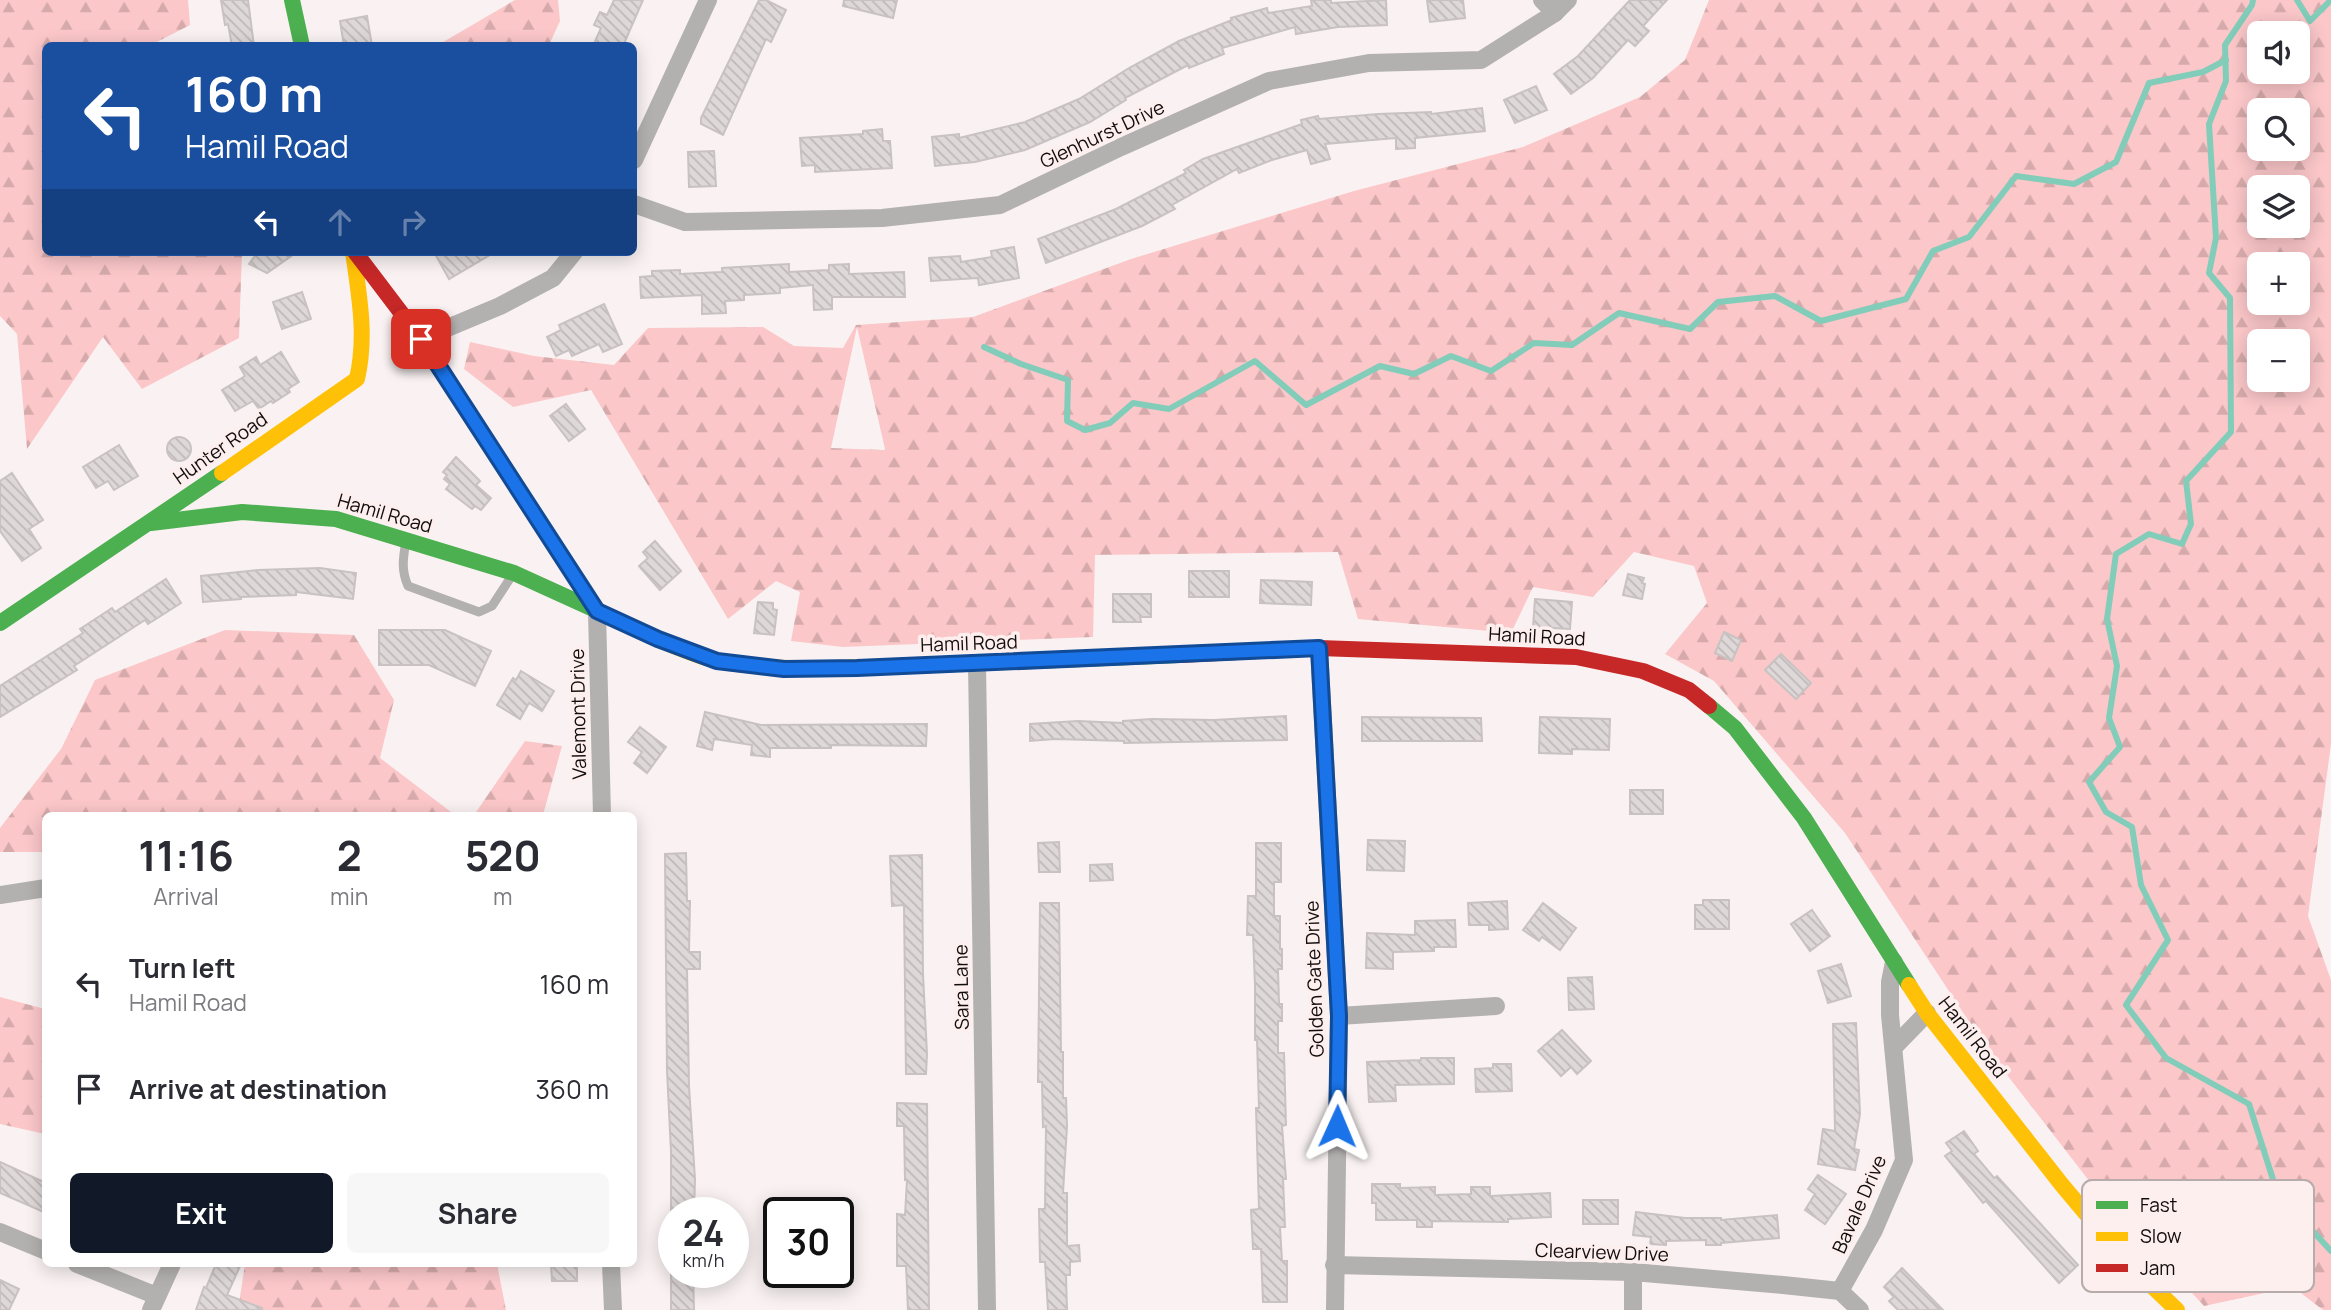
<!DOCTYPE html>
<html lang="en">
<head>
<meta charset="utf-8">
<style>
  body { margin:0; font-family:Manrope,sans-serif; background:#f7f7f7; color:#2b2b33; height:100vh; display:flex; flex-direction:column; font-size:26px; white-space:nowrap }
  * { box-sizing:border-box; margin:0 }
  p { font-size:23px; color:#7c7c81 }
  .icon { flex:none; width:38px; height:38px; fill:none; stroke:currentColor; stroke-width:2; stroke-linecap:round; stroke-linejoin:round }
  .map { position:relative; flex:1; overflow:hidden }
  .drawer { position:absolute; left:42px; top:812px; width:595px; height:455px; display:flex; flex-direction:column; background:#fff; border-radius:10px; box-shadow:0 4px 18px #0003 }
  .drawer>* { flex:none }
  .top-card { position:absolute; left:42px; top:42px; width:595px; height:214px; border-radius:10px; box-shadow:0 4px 18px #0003; background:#1a4fa0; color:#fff; overflow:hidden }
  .fabs { position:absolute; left:2247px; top:21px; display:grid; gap:14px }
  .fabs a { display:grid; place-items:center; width:63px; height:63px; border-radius:10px; background:#fff; box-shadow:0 4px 18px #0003; font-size:35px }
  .speed { position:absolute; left:658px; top:1197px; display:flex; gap:14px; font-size:35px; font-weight:700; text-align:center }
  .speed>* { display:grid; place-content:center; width:91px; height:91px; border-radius:50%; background:#fff; box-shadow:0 4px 18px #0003; line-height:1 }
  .speed small { font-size:18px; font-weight:400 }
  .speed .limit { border:4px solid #111; border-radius:10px; background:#fff; color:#111 }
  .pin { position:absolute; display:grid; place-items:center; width:60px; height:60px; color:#fff; margin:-30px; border-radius:14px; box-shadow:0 4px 10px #0006 }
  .me { position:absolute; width:77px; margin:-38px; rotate:1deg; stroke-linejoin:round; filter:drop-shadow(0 0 5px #0008) }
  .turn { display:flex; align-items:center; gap:24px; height:147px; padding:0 28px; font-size:32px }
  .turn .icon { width:91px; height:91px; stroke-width:2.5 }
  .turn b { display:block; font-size:49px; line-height:60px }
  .lanes { display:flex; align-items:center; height:66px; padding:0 28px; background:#0003; justify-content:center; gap:35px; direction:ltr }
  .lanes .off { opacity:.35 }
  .eta { display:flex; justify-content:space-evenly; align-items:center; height:119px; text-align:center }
  .eta b { font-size:42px; font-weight:700; line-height:49px }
  .cta { display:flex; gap:14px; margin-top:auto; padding:14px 28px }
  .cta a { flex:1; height:80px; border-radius:10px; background:#111827; color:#fff; font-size:28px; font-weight:700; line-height:80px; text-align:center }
  .cta a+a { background:#f7f7f7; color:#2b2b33 }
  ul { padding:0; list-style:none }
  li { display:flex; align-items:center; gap:21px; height:105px; padding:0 28px }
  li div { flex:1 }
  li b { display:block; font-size:26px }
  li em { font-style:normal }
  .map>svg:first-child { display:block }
  .forest { fill:url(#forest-firs); fill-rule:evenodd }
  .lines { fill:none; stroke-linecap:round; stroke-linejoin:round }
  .stream { stroke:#82ccba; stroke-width:6 }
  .building { fill:url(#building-back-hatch); stroke:#c8c2c2; stroke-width:2 }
  .lane { stroke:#b3b0b0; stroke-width:9 }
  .street { stroke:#b3b0b0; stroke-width:18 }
  .fast { stroke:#4caf50; stroke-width:16 }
  .slow { stroke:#ffc107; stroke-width:16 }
  .jam { stroke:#c62828; stroke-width:16 }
  .route-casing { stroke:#114b97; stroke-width:18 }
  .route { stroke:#1a73e8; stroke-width:12 }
  .labels { text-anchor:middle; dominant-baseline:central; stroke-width:7; stroke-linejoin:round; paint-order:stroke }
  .street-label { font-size:19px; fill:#120d0d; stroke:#feefef }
  .key { fill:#feefef; stroke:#b7abab; stroke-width:2 }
  .key-label { font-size:19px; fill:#120d0d }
</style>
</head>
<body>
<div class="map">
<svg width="2331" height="1310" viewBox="0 0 2331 1310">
  <defs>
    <pattern id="forest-firs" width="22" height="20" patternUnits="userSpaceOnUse" patternTransform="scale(1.75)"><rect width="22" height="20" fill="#fbc7c9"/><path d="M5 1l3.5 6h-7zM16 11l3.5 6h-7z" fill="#d6aaab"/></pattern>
    <pattern id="building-back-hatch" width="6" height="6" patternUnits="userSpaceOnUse" patternTransform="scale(1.75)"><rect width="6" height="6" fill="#dfd8d8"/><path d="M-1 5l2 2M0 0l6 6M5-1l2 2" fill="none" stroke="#beb8b8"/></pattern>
  </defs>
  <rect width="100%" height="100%" fill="#faf2f2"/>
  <g class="forest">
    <polygon points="0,0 188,0 190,25 151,45 46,46 46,252 242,252 239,338 142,389 103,337 27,449 17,334 0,316"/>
    <polygon points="515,0 558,0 560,21 549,45 438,45"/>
    <path d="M1709,0H2331V744L2308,916L2331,980V1310H2323L2293,1287L2204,1306L2090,1182L1987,1049L1845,833L1714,681L1665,654L1707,603L1694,566L1634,552L1593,597L1533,587L1511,633L1358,619L1338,552L1095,555L1093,637L843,647L791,641L800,592L776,581L728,619L591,390L513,407L464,369L470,342L534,356L614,365L648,328L763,327L794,346L843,348L856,325L973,317L1131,259L1354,191L1523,147L1640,97L1685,60ZM2259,33H2298V72H2259ZM2259,110H2298V149H2259ZM2259,187H2298V226H2259ZM2259,264H2298V303H2259ZM857,327L885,449L884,450L831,448ZM2259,341H2298V380H2259Z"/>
    <polygon points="225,630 354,635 394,700 380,758 455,815 46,816 45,852 0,852 0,828 61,749 95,680"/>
    <polygon points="525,741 562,746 543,815 474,815"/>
    <polygon points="0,997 45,1009 45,1134 0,1124"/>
    <polygon points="245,1264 497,1264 506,1310 238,1310"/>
  </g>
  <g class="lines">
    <g class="stream">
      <polyline points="2253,0 2252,5 2225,45 2226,81 2209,124 2216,238 2209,273 2230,298 2231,432 2186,481 2191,524 2182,544 2149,534 2116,554 2107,619 2117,666 2109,718 2120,747 2089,782 2106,812 2132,827 2141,885 2168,940 2126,1005 2166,1058 2249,1104 2277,1192 2331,1251"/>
      <polyline points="2297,0 2310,21 2331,0"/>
      <polyline points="984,347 1021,364 1068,380 1067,421 1085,430 1110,423 1133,403 1169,409 1255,361 1306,405 1380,366 1414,374 1451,356 1491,371 1534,343 1572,345 1619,313 1690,329 1718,302 1775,296 1821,321 1906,299 1933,251 1969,237 2016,176 2074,184 2116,162 2149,83 2203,72 2226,60"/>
    </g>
  </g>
  <g class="building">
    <polygon points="221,0 248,0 254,46 232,46 228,24 225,25"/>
    <polygon points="614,0 643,0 623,46 593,46 601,28 594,25 600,12 607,15"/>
    <polygon points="759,0 766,0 786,10 771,42 766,39 723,135 701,124 701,118"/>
    <polygon points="844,0 897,0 893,18 843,6"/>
    <polygon points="1311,0 1331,0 1331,3 1386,0 1387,25 1338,27 1296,34 1295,27 1222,48 1224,54 1189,68 1188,65 1125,98 1126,100 1090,122 1025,150 975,162 935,166 932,137 959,134 959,138 1025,122 1079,99 1129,68 1179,41 1232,20 1231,18 1267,8 1268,13 1312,6"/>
    <polygon points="1427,0 1463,0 1465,18 1430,22"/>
    <polygon points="1630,0 1667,0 1643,26 1649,31 1635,46 1628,40 1593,78 1571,94 1554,74 1578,56"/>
    <polygon points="367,16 372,46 344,46 340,21"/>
    <polygon points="1536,86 1547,110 1515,123 1504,100"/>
    <polygon points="1482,108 1485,131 1415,138 1415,148 1396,149 1396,138 1325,144 1330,159 1311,164 1307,150 1272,160 1239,173 1237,169 1172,205 1175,209 1142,226 1046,263 1038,239 1116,209 1186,173 1184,170 1203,159 1302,124 1301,120 1318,116 1319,119 1378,114 1431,112 1431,114"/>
    <polygon points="882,129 883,141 890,141 892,168 815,172 815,165 802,166 800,138 863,134 863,131"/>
    <polygon points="714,151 716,186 689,187 688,152"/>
    <polygon points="1014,247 1019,278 979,285 978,278 931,281 929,258 960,256 961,262 992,257 991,251"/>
    <polygon points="258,252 297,252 267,273 249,264"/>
    <polygon points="434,252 495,252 449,279"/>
    <polygon points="789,264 789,272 829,270 829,265 849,264 849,274 904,272 905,297 832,297 832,309 814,310 813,285 780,288 780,293 744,295 744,300 725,301 726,313 702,314 702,295 641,298 640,277 652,276 652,271 680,270 680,274 722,272 722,268"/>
    <polygon points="302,292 311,319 282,329 273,302"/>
    <polygon points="604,304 622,344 603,352 599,344 572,356 569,350 556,356 547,337 561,330 559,325"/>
    <polygon points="281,352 299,382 288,389 290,392 273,403 271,401 259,409 253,401 235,411 222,390 245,376 240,367 256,357 260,365"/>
    <polygon points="566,404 585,429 569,441 550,416"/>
    <circle cx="179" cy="449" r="12"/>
    <polygon points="119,445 138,476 114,490 108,481 96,488 83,467"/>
    <polygon points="456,457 480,481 476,485 491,498 481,510 475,506 472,509 446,489 450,484 444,479 447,475 443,472"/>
    <polygon points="12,473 43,520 29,529 41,548 22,561 0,531 0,481"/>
    <polygon points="655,541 681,571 660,590 639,566 648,558 643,552"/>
    <polygon points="320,568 356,573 353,599 296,592 296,595 241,597 241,599 203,602 201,576 258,570"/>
    <rect x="1189" y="571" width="40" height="26"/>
    <polygon points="1628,574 1644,578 1642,583 1645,584 1642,599 1623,595"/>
    <polygon points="166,579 181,603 148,624 145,620 74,666 77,670 0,717 0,686 83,633 80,629 112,608 115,612"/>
    <polygon points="1261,580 1312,582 1311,605 1260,603"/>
    <polygon points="1113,594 1151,594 1151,617 1140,617 1141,622 1113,622"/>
    <polygon points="1535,599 1572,602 1570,629 1533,627"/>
    <polygon points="758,602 773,603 773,609 777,610 774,635 754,633"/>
    <polygon points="379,630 445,630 491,651 475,686 429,665 379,665"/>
    <polygon points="1724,632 1741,640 1732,661 1715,653"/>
    <polygon points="1781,654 1811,683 1796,699 1765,670"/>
    <polygon points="521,671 554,691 542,711 529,703 520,719 497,705 513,678 516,680"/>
    <polygon points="705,712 761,725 927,724 926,746 831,745 831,748 770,748 770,757 751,755 752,745 714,739 712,750 697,746"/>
    <polygon points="1286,716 1287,740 1124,743 1124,741 1055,739 1030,741 1030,724 1078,721 1123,723 1123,721 1152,719 1214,720"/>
    <polygon points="1362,717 1481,718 1482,741 1362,741"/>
    <polygon points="1540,717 1610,719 1609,750 1572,749 1572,754 1539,753"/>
    <polygon points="640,727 666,747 647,773 634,763 642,752 628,742"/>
    <rect x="1630" y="790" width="33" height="24"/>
    <polygon points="1368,840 1405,841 1404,871 1367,870"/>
    <polygon points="1059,842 1060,872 1039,872 1038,843"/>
    <polygon points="1256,843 1281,843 1281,882 1274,882 1274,916 1280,916 1280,949 1282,949 1282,969 1278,969 1279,1004 1282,1004 1282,1021 1278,1021 1278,1053 1284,1053 1286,1125 1282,1126 1286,1179 1283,1179 1285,1227 1280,1227 1282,1261 1287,1261 1287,1302 1263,1302 1261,1249 1253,1249 1251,1210 1259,1209 1256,1108 1259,1108 1257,1040 1255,1040 1255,985 1253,935 1247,935 1248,896 1256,896"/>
    <polygon points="686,853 687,901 690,901 689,952 700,952 700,969 687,969 689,1086 695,1179 694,1213 671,1213 671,1152 667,1071 665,854"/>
    <polygon points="922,855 923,974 927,1054 926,1074 906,1074 904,905 892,906 890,856"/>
    <polygon points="1112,864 1113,880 1090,881 1090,865"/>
    <polygon points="1703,900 1729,900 1729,929 1695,929 1695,905 1703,905"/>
    <polygon points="1507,901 1508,929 1489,930 1489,925 1469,925 1468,903"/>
    <polygon points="1040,903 1059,903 1061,1052 1063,1052 1063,1098 1066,1098 1067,1126 1063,1193 1067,1193 1067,1246 1079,1245 1080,1261 1070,1262 1070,1275 1066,1275 1067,1310 1048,1310 1045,1262 1040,1262 1039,1209 1045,1209 1046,1126 1043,1127 1042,1082 1038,1082"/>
    <polygon points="1543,903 1576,928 1560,950 1542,937 1539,941 1523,930"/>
    <polygon points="1812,910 1830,936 1810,951 1791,924"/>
    <polygon points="1455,920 1456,947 1434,947 1434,951 1393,952 1393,969 1366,968 1367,933 1415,935 1415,921"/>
    <polygon points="1841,964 1851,996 1828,1003 1818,971"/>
    <polygon points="1592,977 1594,1009 1569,1010 1568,978"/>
    <polygon points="1856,1023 1860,1114 1854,1149 1859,1150 1855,1170 1818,1164 1823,1129 1835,1131 1833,1024"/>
    <polygon points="1562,1030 1591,1061 1577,1074 1571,1067 1561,1076 1538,1051"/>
    <polygon points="1421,1058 1454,1058 1454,1084 1395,1085 1396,1101 1369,1102 1367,1062 1421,1060"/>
    <polygon points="1493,1064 1511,1064 1512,1091 1476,1092 1475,1069 1493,1068"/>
    <polygon points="897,1103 927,1104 929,1310 908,1310 906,1266 897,1266 897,1214 905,1215 907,1180 905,1180 904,1126 897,1126"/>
    <polygon points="1964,1131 1978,1151 1974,1154 1994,1178 1997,1176 2078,1265 2059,1283 1986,1201 1983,1203 1945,1156 1952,1151 1946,1143"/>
    <polygon points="0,1162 46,1183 46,1213 0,1193"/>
    <polygon points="1818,1175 1846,1194 1825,1224 1805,1210 1815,1194 1808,1189"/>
    <polygon points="1372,1184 1400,1184 1400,1188 1435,1187 1435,1195 1471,1194 1471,1187 1490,1187 1490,1196 1550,1193 1551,1217 1508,1219 1508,1222 1432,1221 1432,1227 1417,1227 1417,1220 1376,1220 1376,1203 1372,1203"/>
    <rect x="1583" y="1200" width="35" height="24"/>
    <polygon points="1636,1212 1685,1218 1721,1218 1721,1220 1777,1215 1779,1238 1721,1243 1721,1245 1706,1245 1706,1240 1666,1241 1666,1245 1650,1244 1651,1237 1633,1235"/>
    <polygon points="216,1264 241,1264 227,1295 262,1308 262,1310 196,1310 204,1287 206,1288"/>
    <polygon points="551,1264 577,1264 577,1281 552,1281"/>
    <polygon points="1902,1268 1943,1310 1898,1310 1889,1301 1894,1297 1884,1287"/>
    <polygon points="671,1272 693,1272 694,1310 671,1310"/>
    <polygon points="0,1280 19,1289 9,1310 0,1310"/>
  </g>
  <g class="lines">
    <path class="lane" d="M406,541C403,558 401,570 408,586L479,612L492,606L513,574"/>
    <g class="street">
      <polyline points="1542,0 1555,13"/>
      <polyline points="634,160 708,0"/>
      <polyline points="634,204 685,222 882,218 1000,205 1121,147 1269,81 1369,63 1481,60 1555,13 1568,0"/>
      <polyline points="421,339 500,306 553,278 574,252"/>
      <polyline points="597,611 602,816"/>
      <polyline points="1319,648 1339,1016 1335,1310"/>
      <polyline points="977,664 987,1310"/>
      <polyline points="0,895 46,888"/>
      <polyline points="1339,1016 1496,1006"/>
      <polyline points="1894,1047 1927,1013"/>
      <polyline points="0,1232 46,1251"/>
      <polyline points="77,1264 157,1296"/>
      <polyline points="611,1264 613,1310"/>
      <polyline points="1334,1265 1633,1272 1783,1285 1840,1291 1860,1310"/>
      <polyline points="1633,1272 1633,1310"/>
      <polyline points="1840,1291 1874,1230 1904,1160 1890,1015 1890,982 1894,962"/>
      <polyline points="151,1310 172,1264"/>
    </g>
    <g class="fast">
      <polyline points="292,0 302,46"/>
      <polyline points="151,523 242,512 336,519 514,573 624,623"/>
      <polyline points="0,623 222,473"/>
      <polyline points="909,666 1179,655"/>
      <polyline points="1709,706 1735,728 1804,818 1909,985"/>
    </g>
    <g class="slow">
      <path d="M222,473L357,379C367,336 359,295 353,252"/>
      <path d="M624,623C650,635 691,656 719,661C782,673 846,667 909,666"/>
      <polyline points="1909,985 1927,1013 2062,1185 2125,1260 2177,1310"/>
    </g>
    <g class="jam">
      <polyline points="355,252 421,339 597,611"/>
      <polyline points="1179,655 1319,648 1576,657 1643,671 1689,690 1709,706"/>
    </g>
  </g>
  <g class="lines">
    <defs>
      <polyline id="route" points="421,339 597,611 658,639 717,661 784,669 857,668 1319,648 1339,1016 1337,1126"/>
    </defs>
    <use href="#route" class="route-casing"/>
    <use href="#route" class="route"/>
  </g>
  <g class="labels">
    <g class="street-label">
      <text transform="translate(1102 134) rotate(-25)">Glenhurst Drive</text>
      <text transform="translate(220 448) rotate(-35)">Hunter Road</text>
      <text transform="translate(385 513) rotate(16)">Hamil Road</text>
      <text transform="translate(1537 636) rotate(3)">Hamil Road</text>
      <text transform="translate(969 643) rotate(-2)">Hamil Road</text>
      <text transform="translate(578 714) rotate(-91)">Valemont Drive</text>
      <text transform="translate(1314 979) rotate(-92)">Golden Gate Drive</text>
      <text transform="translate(961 987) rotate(-91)">Sara Lane</text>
      <text transform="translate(1973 1037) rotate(52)">Hamil Road</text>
      <text transform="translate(1859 1204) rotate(-66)">Bavale Drive</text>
      <text transform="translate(1602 1252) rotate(2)">Clearview Drive</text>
    </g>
  </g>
  <rect x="2082" y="1180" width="232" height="112" rx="10" class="key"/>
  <rect x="2096" y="1201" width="32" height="8" fill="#4caf50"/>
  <rect x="2096" y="1232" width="32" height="9" fill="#ffc107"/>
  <rect x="2096" y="1264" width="32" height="8" fill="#c62828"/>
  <g class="key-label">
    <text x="2140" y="1212">Fast</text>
    <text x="2140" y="1243">Slow</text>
    <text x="2140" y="1275">Jam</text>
  </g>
</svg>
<div class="fabs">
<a><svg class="icon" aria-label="sound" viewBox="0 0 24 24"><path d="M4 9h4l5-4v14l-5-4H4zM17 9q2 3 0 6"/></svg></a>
<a><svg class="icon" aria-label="search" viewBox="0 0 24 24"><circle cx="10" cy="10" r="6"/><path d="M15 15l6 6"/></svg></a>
<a><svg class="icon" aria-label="layers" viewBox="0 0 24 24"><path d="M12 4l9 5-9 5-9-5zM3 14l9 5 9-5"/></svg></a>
<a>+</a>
<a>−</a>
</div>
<div class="speed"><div>24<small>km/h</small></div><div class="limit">30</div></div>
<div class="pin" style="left:421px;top:339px;background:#d93025"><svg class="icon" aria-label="arrive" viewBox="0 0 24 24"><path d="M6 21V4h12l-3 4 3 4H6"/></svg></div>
<svg class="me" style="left:1337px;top:1126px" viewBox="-20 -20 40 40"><path d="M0-17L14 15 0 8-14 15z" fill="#1a73e8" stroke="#fff" stroke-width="4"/></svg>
<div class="top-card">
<div class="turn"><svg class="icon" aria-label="left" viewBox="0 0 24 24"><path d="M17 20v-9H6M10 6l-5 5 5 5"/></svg><div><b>160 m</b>Hamil Road</div></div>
<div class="lanes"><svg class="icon" aria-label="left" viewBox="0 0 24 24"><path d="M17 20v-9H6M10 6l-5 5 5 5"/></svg><svg class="icon off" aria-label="ahead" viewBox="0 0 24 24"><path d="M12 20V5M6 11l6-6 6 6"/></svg><svg class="icon off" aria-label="right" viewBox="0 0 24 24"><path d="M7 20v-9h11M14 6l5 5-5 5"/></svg></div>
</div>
<section class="drawer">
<div class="eta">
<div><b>11:16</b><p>Arrival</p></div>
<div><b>2</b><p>min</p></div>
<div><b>520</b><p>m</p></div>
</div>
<ul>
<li><svg class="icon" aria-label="left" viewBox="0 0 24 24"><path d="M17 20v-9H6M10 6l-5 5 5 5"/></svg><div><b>Turn left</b><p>Hamil Road</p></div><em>160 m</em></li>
<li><svg class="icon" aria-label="arrive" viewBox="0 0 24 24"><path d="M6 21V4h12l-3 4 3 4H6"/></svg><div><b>Arrive at destination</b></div><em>360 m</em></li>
</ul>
<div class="cta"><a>Exit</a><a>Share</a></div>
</section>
</div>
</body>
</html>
